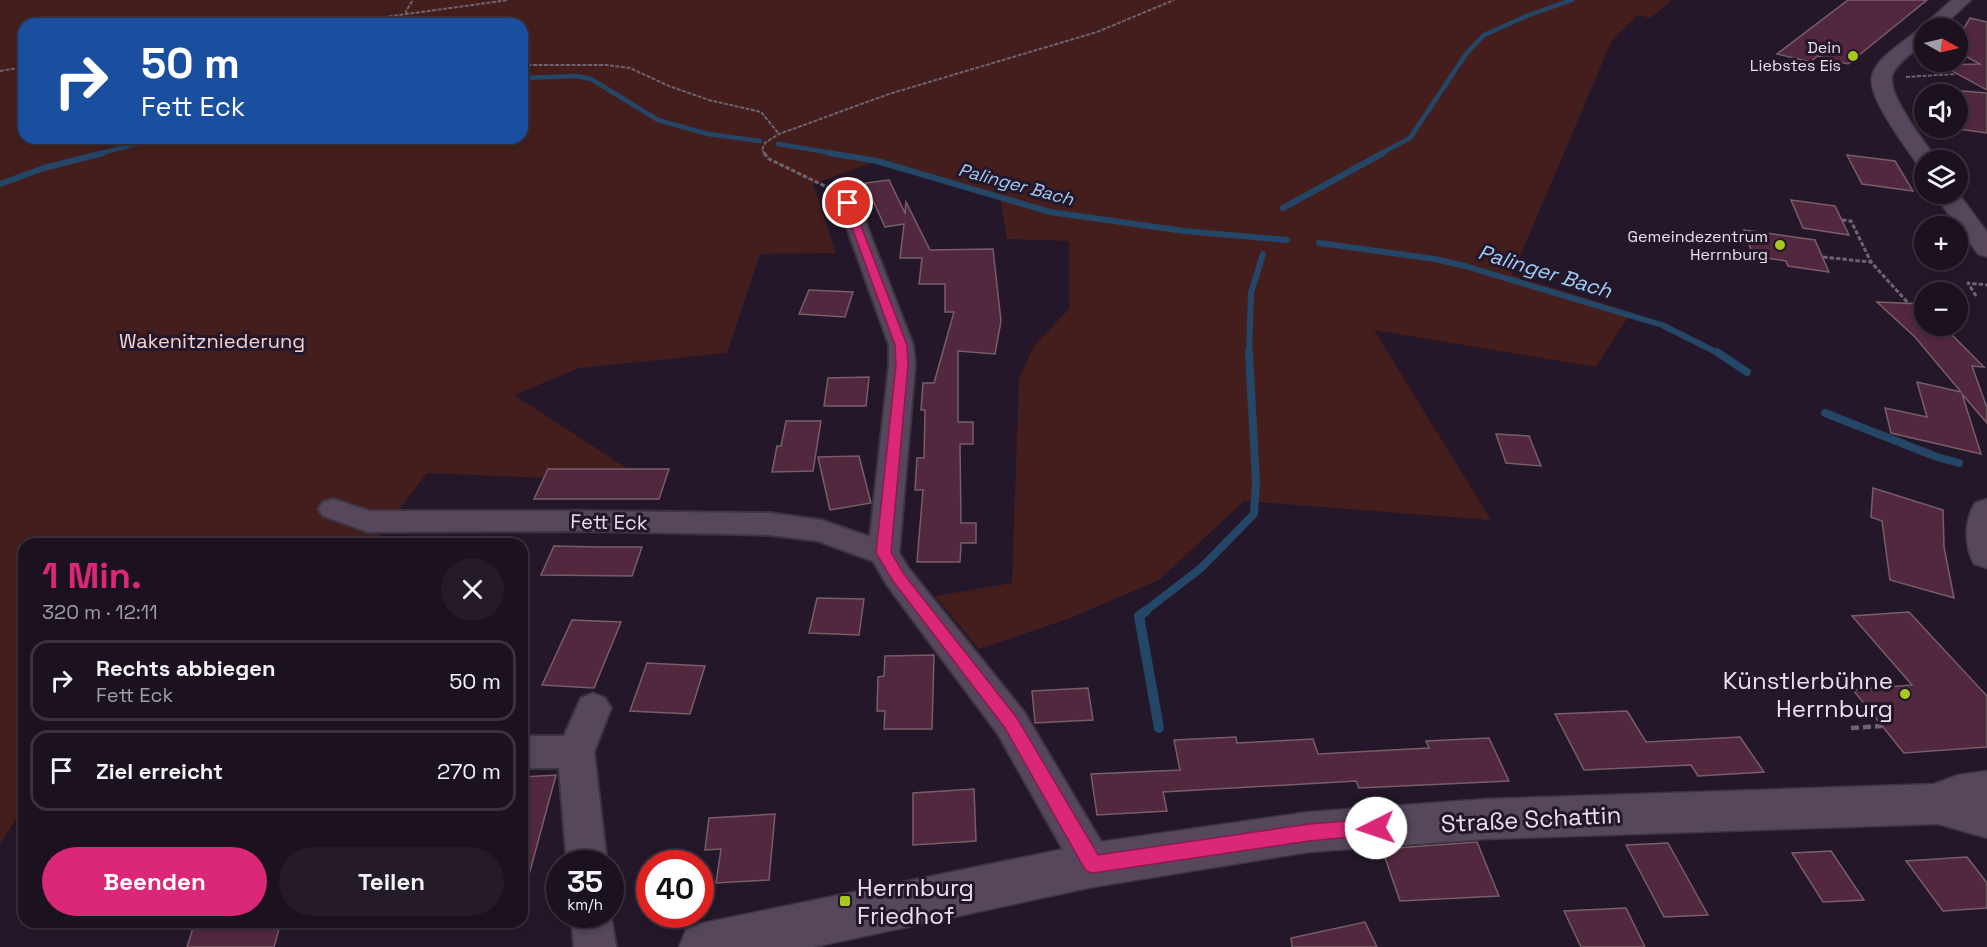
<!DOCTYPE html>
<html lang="de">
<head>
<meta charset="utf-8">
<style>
  body { margin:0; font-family:"Space Grotesk",sans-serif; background:#241a28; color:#f1f3f6; height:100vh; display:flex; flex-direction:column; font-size:22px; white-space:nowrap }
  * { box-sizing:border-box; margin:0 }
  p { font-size:20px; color:#a09da4 }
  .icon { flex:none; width:33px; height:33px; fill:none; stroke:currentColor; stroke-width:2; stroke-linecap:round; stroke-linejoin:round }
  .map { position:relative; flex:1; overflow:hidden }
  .side { position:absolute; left:18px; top:538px; width:510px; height:390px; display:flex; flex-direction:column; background:#1b111f; border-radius:18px; box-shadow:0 3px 9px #0003,0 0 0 2px #39313d }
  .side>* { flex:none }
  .top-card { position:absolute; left:18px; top:18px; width:510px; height:126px; border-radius:18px; box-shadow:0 3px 9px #0003,0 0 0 2px #39313d; background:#1a4fa0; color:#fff; overflow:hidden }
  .needle { width:39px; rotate:98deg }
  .controls { position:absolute; left:1914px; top:18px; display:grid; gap:12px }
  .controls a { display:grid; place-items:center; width:54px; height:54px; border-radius:50%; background:#1b111f; box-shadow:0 3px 9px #0003,0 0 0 2px #39313d; font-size:30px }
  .speed { position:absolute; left:546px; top:850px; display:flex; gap:12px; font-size:30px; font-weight:700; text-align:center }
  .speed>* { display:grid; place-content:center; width:78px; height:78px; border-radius:50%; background:#1b111f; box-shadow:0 3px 9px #0003,0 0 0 2px #39313d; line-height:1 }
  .speed small { font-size:15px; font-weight:400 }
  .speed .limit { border:9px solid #d22; background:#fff; color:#111 }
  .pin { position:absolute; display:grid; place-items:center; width:51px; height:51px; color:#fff; margin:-26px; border:3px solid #fff; border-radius:50%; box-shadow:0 2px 6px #0007 }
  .me { position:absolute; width:66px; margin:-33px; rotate:266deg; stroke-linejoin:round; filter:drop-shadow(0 0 4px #0008) }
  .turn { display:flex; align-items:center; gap:21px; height:126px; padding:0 24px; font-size:27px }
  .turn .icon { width:78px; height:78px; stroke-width:2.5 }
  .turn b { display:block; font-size:42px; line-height:51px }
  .round { display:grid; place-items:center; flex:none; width:63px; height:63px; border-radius:32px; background:#241a28 }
  .overview { display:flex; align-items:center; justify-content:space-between; height:102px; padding:0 24px }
  h1 { font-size:36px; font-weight:700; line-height:45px; color:#db2777 }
  .action { display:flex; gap:12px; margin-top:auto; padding:12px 24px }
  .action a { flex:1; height:69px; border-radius:36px; background:#db2777; color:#fff; font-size:24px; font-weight:700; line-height:69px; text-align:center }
  .action a+a { background:#241a28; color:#f1f3f6 }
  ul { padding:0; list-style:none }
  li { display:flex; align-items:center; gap:18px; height:81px; margin:0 12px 9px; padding:0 12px; border:3px solid #39313d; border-radius:18px }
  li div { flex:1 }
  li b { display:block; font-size:22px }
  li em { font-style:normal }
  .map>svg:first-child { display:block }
  .green { fill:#441e1d; fill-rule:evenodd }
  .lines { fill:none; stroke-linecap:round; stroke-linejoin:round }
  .stream-far3 { stroke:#244667; stroke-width:4.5 }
  .stream-far2 { stroke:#244667; stroke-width:6 }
  .stream-far1 { stroke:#244667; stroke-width:8 }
  .stream { stroke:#244667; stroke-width:10 }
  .building { fill:#52283e; stroke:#785d69; stroke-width:1.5 }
  .street-casing { stroke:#3d3441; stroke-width:4 }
  .secondary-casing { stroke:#3d3441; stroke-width:3 }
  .path-far2 { stroke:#6e6373; stroke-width:2; stroke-dasharray:4 1.5; stroke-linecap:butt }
  .path-far1 { stroke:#6e6373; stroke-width:3; stroke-dasharray:4.5 2; stroke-linecap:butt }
  .path { stroke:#6e6373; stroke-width:4.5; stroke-dasharray:8 4; stroke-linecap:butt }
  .street { fill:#56475c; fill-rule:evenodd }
  .secondary { fill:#56475c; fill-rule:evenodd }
  .route { fill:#db2777; stroke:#8e194d; stroke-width:1.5 }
  .poi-dot { fill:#a7c81f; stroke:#241729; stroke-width:2 }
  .labels { text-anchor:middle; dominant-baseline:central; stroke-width:6; stroke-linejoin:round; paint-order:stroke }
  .far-poi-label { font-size:16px; fill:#e9e0ed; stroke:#241729; text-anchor:end }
  .far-water-label { font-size:18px; font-style:italic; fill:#a1cdfa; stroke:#241729 }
  .park-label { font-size:20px; fill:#f6d3d1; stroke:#241729 }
  .street-label { font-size:20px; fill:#e9e0ed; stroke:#241729 }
  .water-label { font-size:21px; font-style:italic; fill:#a1cdfa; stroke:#241729 }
  .near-poi-label { font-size:24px; fill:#e9e0ed; stroke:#241729; text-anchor:end }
  .near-street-label { font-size:24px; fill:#e9e0ed; stroke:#241729 }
</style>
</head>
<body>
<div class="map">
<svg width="1987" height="947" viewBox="0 0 1987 947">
  <rect width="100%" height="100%" fill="#241729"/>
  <path class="green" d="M0,0H1672L1650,18L1638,15L1612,40L1512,275L1631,312L1596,367L1374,330L1491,520L1244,501L1159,580L1073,617L979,649L935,596L1012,583L1019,379L1034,346L1069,309V241L1007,239L1000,197L877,161L813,184L836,253L760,254L727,353L579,368L514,395L648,482L427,473L373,544H24V807L0,844ZM24,24H522V138H24Z"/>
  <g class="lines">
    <g class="stream-far3">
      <polyline points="522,78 576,76 591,79 658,120 708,134 760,141"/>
      <polyline points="778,144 838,154"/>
      <polyline points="97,154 160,138"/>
      <polyline points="1380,154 1410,138 1466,54 1484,35 1529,15 1572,0"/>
    </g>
    <g class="stream-far2">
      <polyline points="829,153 877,161 1050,212 1184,231 1287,240"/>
      <polyline points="0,184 44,168 103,153"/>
      <polyline points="1283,208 1383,153"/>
      <polyline points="1319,243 1435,259 1465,266 1662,325 1720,354"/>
      <polyline points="1249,354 1251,293 1263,254"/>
    </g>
    <g class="stream-far1">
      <polyline points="1717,352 1747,372"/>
      <polyline points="1825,413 1937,457 1959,463"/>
      <polyline points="1144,612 1201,568 1254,514 1256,483 1249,352"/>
    </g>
    <polyline class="stream" points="1146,611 1139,616 1159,728"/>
  </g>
  <g class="building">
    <polygon points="1848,0 1927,0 1848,64 1817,56 1811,62 1777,54"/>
    <polygon points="1970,18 1987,22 1987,90 1941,65 1980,64 1958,52 1958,38"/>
    <polygon points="1939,89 1987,93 1987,133 1951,128 1958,128 1958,94 1944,94"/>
    <polygon points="1847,155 1895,161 1913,191 1862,184"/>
    <polygon points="889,180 905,213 906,202 930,250 993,249 1001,321 995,354 958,351 958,422 973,422 973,444 960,444 961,523 976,523 976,543 961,543 960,562 917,562 923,490 915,490 917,458 924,458 925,410 921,410 923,383 934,383 954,312 945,312 945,284 919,284 922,258 900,258 904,224 885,227 865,183"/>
    <polygon points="1791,200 1835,206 1849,235 1803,228"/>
    <polygon points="1744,230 1815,240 1829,272 1788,266 1786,261 1753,256"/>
    <polygon points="809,290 853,292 845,317 799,314"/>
    <polygon points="1877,302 1924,304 1924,326 1943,326 1984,367 1972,366 1987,408 1987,423 1962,394 1981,454 1891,433 1885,408 1927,417 1917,382 1961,392 1915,337"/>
    <polygon points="869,377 866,406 824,406 828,378"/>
    <polygon points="786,421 821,421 813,471 772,472 777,446 781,446"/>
    <polygon points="1496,434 1529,436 1541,466 1506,463"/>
    <polygon points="859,456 871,503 830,510 818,457"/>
    <polygon points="548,469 669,469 659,499 534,499"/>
    <polygon points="1873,488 1943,510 1944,547 1954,598 1890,580 1882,521 1871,517"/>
    <polygon points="554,546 598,547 642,547 632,576 541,575"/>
    <polygon points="817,598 864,599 859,635 809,633"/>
    <polygon points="1909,612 1987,696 1987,747 1904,753 1853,690 1912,685 1852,616"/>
    <polygon points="572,620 621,622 594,688 542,685"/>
    <polygon points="934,655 932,729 884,729 885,711 877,711 878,677 884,676 885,656"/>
    <polygon points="647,663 705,666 690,714 630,711"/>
    <polygon points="1088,688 1093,720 1035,723 1032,691"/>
    <polygon points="1627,711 1646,742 1740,737 1764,772 1698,776 1691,765 1584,770 1555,714"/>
    <polygon points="1236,737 1237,743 1313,739 1318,754 1429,748 1426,741 1489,738 1509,781 1359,788 1356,781 1163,792 1167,811 1097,815 1091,774 1180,770 1174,740"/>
    <polygon points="556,775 529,875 522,874 522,777"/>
    <polygon points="974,789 976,841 913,845 913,793"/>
    <polygon points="775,814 769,880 716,883 721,849 705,850 709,818"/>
    <polygon points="1477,842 1499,896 1400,901 1382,849"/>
    <polygon points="1668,843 1708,915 1664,917 1626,845"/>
    <polygon points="1831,851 1864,900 1823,902 1792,853"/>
    <polygon points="1967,857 1987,883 1987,908 1943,911 1906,861"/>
    <polygon points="1626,908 1645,947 1581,947 1564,911"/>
    <polygon points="207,922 281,922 274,947 187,947 194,925"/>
    <polygon points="1365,922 1377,947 1292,947 1291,938"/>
  </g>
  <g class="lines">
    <defs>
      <g id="street">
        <polygon points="848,197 855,199 858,203 913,345 915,365 899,553 909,569 1024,712 1107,852 1113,865 1107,878 1093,884 1079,878 998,734 887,585 873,561 818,541 770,535 588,531 368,532 323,516 318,509 323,502 333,499 370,511 588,511 770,513 821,520 870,537 889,365 889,345 838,203 841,199"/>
        <polygon points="593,693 605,698 611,708 594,752 607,864 567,864 559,768 522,768 522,736 564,736 581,698"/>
        <polygon points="610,910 616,947 574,947 571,915 610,915"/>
      </g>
      <g id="secondary">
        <path d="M1952,0H1971L1941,28H1924V43C1915,51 1899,61 1893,73C1884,92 1926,143 1937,160H1924V166L1918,165C1906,147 1867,97 1872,76C1877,57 1904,42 1918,30L1923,29L1925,24Z"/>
        <polygon points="1958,193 1987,232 1987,257 1978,254 1934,194"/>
        <path d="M1987,499V568L1974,564C1964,546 1964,521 1975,503Z"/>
        <polygon points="1987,771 1987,838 1938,824 1486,839 1309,852 1093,887 814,947 679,947 686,930 703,923 1093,843 1309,812 1486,799 1934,784 1958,775"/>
      </g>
    </defs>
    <use href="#street" class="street-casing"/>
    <use href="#secondary" class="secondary-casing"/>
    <g class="path-far2">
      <polyline points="407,14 406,11 413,0"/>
      <polyline points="334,24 508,0"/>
      <polyline points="522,65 606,65 630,68 669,86 709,100 761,112 779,134"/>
      <polyline points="0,71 24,67"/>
      <polyline points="1906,77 1956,74"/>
      <polyline points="765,154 762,150 765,143 779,134 889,94 1097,32 1174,0"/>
    </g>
    <g class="path-far1">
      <polyline points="764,153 769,159 833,190"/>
      <polyline points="1842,220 1851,221 1871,262 1909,304"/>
      <polyline points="1823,257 1870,262"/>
      <polyline points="1976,296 1968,283 1987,285"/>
    </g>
    <polyline class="path" points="1851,728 1882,726"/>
    <use href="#street" class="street"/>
    <use href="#secondary" class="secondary"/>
  </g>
  <polygon class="route" points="848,200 852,203 907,345 908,365 891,552 903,573 1017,718 1098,855 1309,824 1376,819 1382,822 1385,828 1382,834 1309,841 1093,873 1086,871 1005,728 893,581 876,553 896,365 895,345 843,203"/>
  <g class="poi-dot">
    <circle cx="1853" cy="56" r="6"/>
    <circle cx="1780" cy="245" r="6"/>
    <circle cx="1905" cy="694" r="6"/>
    <rect x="839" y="895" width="12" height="12" rx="3"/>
  </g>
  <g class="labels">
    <g class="far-poi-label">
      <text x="1841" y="47">Dein<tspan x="1841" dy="18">Liebstes Eis</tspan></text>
      <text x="1768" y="236">Gemeindezentrum<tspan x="1768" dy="18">Herrnburg</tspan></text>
    </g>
    <g class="far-water-label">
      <text transform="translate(1016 184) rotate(15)">Palinger Bach</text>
    </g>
    <g class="park-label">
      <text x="212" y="341">Wakenitzniederung</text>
    </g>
    <g class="street-label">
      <text transform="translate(609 522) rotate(1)">Fett Eck</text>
    </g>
    <g class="water-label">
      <text transform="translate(1545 271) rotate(17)">Palinger Bach</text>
    </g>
    <g class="near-poi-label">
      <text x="1893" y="680">Künstlerbühne<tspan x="1893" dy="28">Herrnburg</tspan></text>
      <text x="857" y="887" text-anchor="start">Herrnburg<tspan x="857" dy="28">Friedhof</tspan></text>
    </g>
    <g class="near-street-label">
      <text transform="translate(1531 819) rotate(-3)">Straße Schattin</text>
    </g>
  </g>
</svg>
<div class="controls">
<a><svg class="needle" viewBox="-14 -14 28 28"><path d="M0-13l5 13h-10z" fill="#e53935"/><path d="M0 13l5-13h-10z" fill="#a09da4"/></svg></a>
<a><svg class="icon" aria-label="sound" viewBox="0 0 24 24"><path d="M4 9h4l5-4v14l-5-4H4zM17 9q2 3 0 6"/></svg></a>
<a><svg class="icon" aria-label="layers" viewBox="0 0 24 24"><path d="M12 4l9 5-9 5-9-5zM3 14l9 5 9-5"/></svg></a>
<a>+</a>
<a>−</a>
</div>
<div class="speed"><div>35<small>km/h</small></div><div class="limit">40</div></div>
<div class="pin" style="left:848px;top:203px;background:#d93025"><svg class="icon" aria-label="arrive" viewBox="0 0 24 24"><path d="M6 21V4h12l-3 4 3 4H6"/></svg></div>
<svg class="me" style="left:1376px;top:828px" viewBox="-20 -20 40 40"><circle r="19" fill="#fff"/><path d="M0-13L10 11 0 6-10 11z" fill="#db2777"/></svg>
<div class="top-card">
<div class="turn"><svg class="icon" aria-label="right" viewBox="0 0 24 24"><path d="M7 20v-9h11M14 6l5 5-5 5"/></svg><div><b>50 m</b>Fett Eck</div></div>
</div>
<section class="side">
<div class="overview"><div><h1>1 Min.</h1><p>320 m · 12:11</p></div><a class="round"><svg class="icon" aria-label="close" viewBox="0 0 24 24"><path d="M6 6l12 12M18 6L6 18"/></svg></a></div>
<ul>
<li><svg class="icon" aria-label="right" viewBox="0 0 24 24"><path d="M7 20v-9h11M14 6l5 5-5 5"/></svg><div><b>Rechts abbiegen</b><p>Fett Eck</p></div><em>50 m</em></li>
<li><svg class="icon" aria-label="arrive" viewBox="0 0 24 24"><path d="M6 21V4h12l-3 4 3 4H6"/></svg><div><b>Ziel erreicht</b></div><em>270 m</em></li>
</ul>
<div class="action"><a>Beenden</a><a>Teilen</a></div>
</section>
</div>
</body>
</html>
